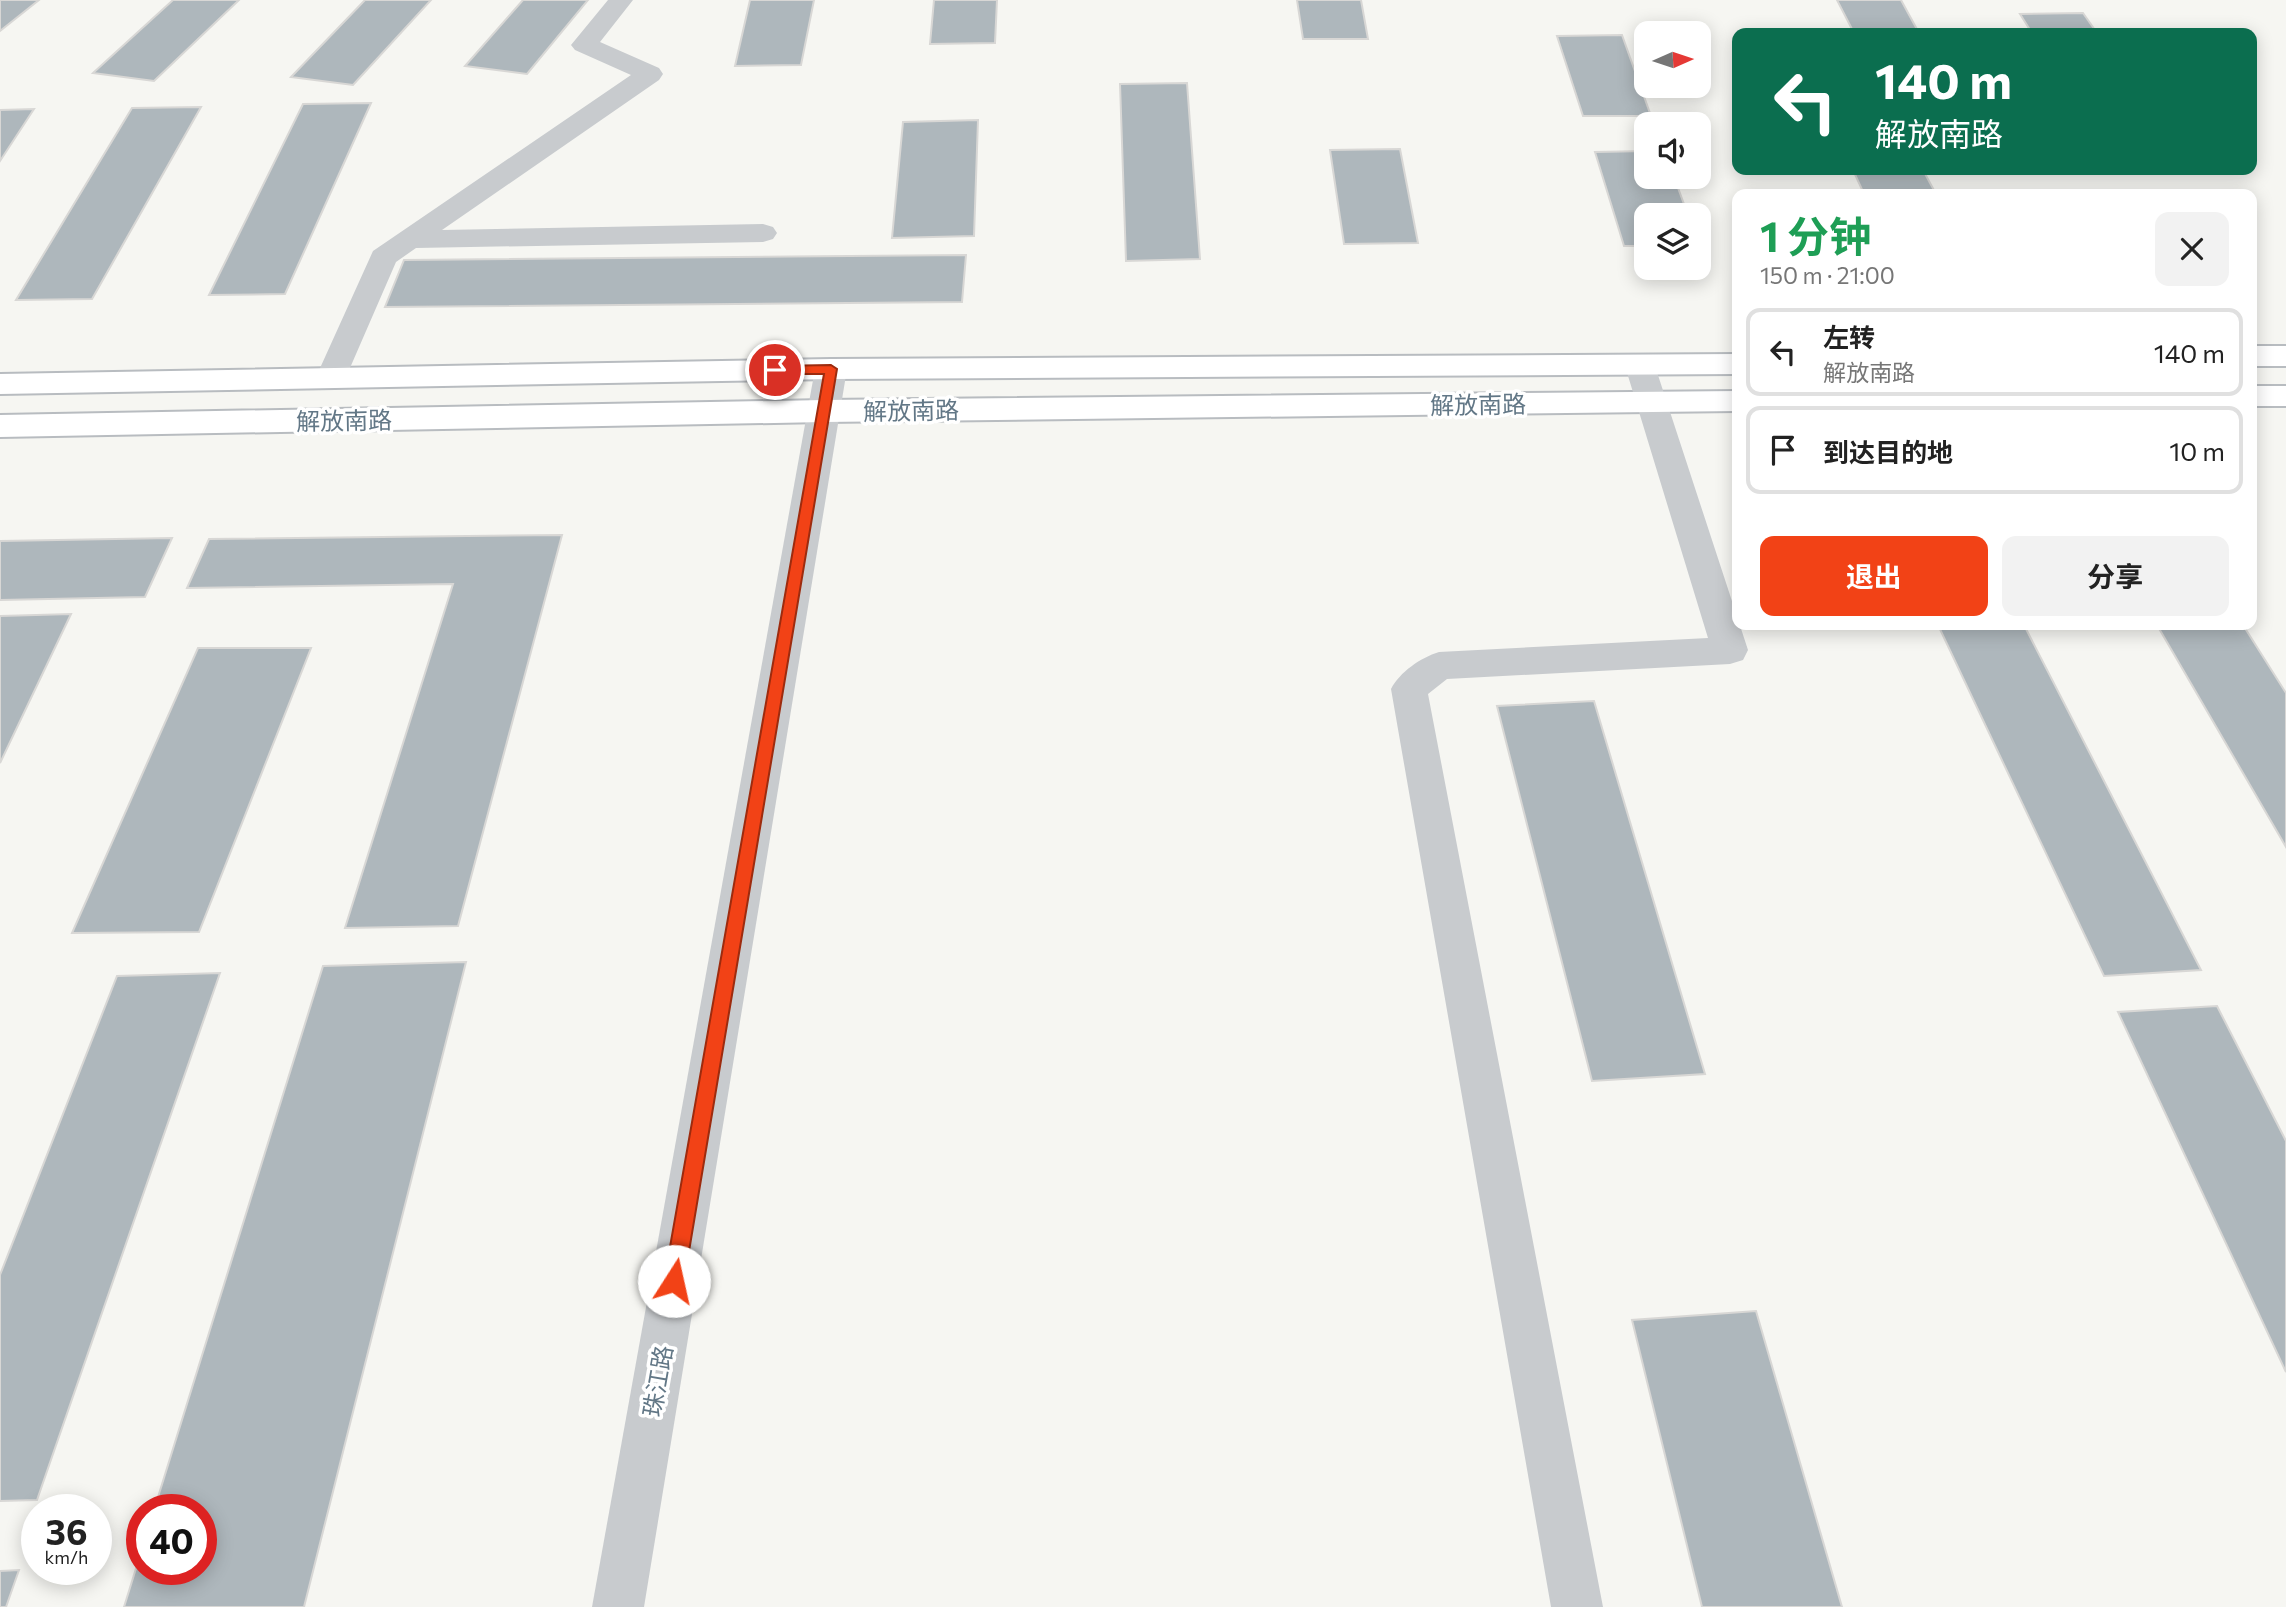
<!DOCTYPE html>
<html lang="zh">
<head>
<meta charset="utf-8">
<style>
  body { margin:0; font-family:Commissioner,"Noto Sans SC",sans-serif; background:#f2f2f2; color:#222; height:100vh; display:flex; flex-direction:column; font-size:26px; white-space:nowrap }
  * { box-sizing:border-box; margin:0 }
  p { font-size:23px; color:#767676 }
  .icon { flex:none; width:38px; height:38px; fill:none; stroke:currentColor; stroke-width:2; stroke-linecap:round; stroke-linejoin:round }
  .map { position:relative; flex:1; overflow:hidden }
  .drawer { position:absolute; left:1732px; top:189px; width:525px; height:441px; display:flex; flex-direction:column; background:#fff; border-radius:14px; box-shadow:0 4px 18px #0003 }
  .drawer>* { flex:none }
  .banner { position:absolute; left:1732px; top:28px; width:525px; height:147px; border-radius:14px; box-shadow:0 4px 18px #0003; background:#0b6e4f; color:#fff; overflow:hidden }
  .needle { width:46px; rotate:87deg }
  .controls { position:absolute; left:1634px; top:21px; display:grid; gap:14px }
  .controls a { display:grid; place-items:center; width:77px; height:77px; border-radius:14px; background:#fff; box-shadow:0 4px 18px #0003; font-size:35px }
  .speed { position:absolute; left:21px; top:1494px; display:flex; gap:14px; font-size:35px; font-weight:700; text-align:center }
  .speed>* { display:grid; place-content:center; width:91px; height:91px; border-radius:50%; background:#fff; box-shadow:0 4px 18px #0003; line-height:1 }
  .speed small { font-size:18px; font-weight:400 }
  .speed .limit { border:10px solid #d22; background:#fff; color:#111 }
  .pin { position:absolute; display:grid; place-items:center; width:60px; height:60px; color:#fff; margin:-30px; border:4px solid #fff; border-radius:50%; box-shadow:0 2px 7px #0007 }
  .me { position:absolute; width:77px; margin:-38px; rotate:10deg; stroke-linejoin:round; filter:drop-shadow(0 0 5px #0008) }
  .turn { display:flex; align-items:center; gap:24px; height:147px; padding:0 28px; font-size:32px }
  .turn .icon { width:91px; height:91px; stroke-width:2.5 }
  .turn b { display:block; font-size:49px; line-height:60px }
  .round { display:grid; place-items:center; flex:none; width:74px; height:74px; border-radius:14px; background:#f2f2f2 }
  .head { display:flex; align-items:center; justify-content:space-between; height:119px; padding:0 28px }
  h1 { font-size:42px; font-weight:700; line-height:52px; color:#1e9e55 }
  .primary-button { display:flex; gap:14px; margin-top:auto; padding:14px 28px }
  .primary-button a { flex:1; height:80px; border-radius:14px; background:#f24216; color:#fff; font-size:28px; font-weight:700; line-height:80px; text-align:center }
  .primary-button a+a { background:#f2f2f2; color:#222 }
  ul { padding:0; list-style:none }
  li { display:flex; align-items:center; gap:21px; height:88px; margin:0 14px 10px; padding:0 14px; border:4px solid #e0e0e0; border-radius:14px }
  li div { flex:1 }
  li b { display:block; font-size:26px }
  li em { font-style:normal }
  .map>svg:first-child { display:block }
  .building { fill:#aeb7bc; stroke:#d8d7d5; stroke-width:2 }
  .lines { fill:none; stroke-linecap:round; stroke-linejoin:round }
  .major-casing { stroke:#b8bcc0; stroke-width:4 }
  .minor { fill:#c8cbce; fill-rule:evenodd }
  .major { fill:#fff; fill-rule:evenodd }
  .route { fill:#f24216; stroke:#9d2b0e; stroke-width:2 }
  .labels { text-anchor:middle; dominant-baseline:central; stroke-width:7; stroke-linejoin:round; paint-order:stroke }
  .street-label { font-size:24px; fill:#627786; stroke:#fff }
</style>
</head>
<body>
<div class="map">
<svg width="2286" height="1607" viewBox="0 0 2286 1607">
  <rect width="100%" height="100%" fill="#f6f6f2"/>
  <g class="building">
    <polygon points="0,0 39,0 0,31"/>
    <polygon points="173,0 239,0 154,81 93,73"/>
    <polygon points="365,0 431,0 353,85 291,77"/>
    <polygon points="523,0 588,0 527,74 465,66"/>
    <polygon points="750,0 814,0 801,65 735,66"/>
    <polygon points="934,0 997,0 995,43 930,44"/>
    <polygon points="1297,0 1361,0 1368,39 1303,39"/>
    <polygon points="1837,0 1901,0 1919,33 1854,33"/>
    <polygon points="2083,13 2097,33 2032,33 2020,14"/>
    <polygon points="1622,35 1651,116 1583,116 1557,36"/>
    <polygon points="1187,83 1200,259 1126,261 1120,84"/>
    <polygon points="371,103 285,294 209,295 303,104"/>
    <polygon points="201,107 92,299 16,300 132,108"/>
    <polygon points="34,109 0,161 0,110"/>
    <polygon points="978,120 974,236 892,238 903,122"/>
    <polygon points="1400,149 1418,243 1344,244 1330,150"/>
    <polygon points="1647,151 1647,177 1674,177 1688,215 1647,215 1647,246 1624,246 1595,152"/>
    <polygon points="1853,170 1923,170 1936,194 1864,194"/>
    <polygon points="2121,170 2191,170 2193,173 2123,174"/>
    <polygon points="966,255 962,302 385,307 404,260"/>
    <polygon points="562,535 458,926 345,928 453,584 187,588 209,539"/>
    <polygon points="172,538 145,597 0,600 0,541"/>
    <polygon points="71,614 0,763 0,616"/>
    <polygon points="1938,625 2024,625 2201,970 2104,976"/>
    <polygon points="2157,625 2243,625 2286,693 2286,847"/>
    <polygon points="198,648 311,648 199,932 72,933"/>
    <polygon points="1594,701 1705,1074 1592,1081 1497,706"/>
    <polygon points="466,962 304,1607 124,1607 142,1549 142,1570 201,1570 201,1510 154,1510 323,966"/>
    <polygon points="220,973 37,1500 0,1501 0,1275 117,976"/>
    <polygon points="2217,1006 2286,1141 2286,1372 2118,1012"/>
    <polygon points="1756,1311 1842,1607 1702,1607 1632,1320"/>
    <polygon points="19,1570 6,1607 0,1607 0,1571"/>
  </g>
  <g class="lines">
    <defs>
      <g id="major">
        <rect x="2252" y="346" width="34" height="20"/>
        <polygon points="1738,354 1738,374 831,379 0,394 0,374 831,359"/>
        <rect x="2252" y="386" width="34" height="20"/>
        <polygon points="1738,391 1738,411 824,422 0,437 0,415 824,400"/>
      </g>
    </defs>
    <use href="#major" class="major-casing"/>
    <g class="minor">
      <polygon points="608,0 633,0 600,42 659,68 663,74 659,80 442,230 763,224 773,227 777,233 773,239 763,242 416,248 396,262 343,384 332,387 321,384 316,377 373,251 631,75 575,50 571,45"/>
      <path d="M1640,356L1651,359L1655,366L1748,650L1743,660L1730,664L1447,679L1428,694L1603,1607H1551L1391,689C1400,672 1420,658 1439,652L1708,638L1625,366L1629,359Z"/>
      <polygon points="831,359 842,362 847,369 644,1607 592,1607 815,369 820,362"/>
    </g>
    <use href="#major" class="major"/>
  </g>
  <polygon class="route" points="831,365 837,369 684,1281 681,1287 674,1290 667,1287 664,1281 824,374 775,374 769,370 775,366"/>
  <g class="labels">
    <g class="street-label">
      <text transform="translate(1478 404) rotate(-1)">解放南路</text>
      <text transform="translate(911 410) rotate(-1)">解放南路</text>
      <text transform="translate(344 420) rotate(-1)">解放南路</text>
      <text transform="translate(657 1381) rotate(-80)">珠江路</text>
    </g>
  </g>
</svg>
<div class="controls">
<a><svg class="needle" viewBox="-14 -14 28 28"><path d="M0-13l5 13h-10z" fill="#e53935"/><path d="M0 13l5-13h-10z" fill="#767676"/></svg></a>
<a><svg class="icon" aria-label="sound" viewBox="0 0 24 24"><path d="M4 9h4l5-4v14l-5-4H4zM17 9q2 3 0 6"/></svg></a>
<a><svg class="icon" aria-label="layers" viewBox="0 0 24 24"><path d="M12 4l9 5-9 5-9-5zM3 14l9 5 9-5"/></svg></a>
</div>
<div class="speed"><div>36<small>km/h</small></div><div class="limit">40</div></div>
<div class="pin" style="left:775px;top:370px;background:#d93025"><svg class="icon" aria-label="arrive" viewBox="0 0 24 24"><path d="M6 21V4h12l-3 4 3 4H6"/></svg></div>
<svg class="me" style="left:674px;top:1281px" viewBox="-20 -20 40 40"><circle r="19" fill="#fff"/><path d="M0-13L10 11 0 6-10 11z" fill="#f24216"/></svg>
<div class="banner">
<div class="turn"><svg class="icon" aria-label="left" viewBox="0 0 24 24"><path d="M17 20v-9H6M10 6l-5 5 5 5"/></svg><div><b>140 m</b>解放南路</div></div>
</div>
<section class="drawer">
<div class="head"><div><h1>1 分钟</h1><p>150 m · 21:00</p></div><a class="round"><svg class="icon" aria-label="close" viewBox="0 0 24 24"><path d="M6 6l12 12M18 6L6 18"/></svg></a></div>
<ul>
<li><svg class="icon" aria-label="left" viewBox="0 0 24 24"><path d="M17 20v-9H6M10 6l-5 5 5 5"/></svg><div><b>左转</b><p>解放南路</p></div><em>140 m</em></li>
<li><svg class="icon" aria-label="arrive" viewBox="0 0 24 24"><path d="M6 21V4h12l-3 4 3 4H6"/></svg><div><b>到达目的地</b></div><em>10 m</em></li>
</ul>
<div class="primary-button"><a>退出</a><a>分享</a></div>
</section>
</div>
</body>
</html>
